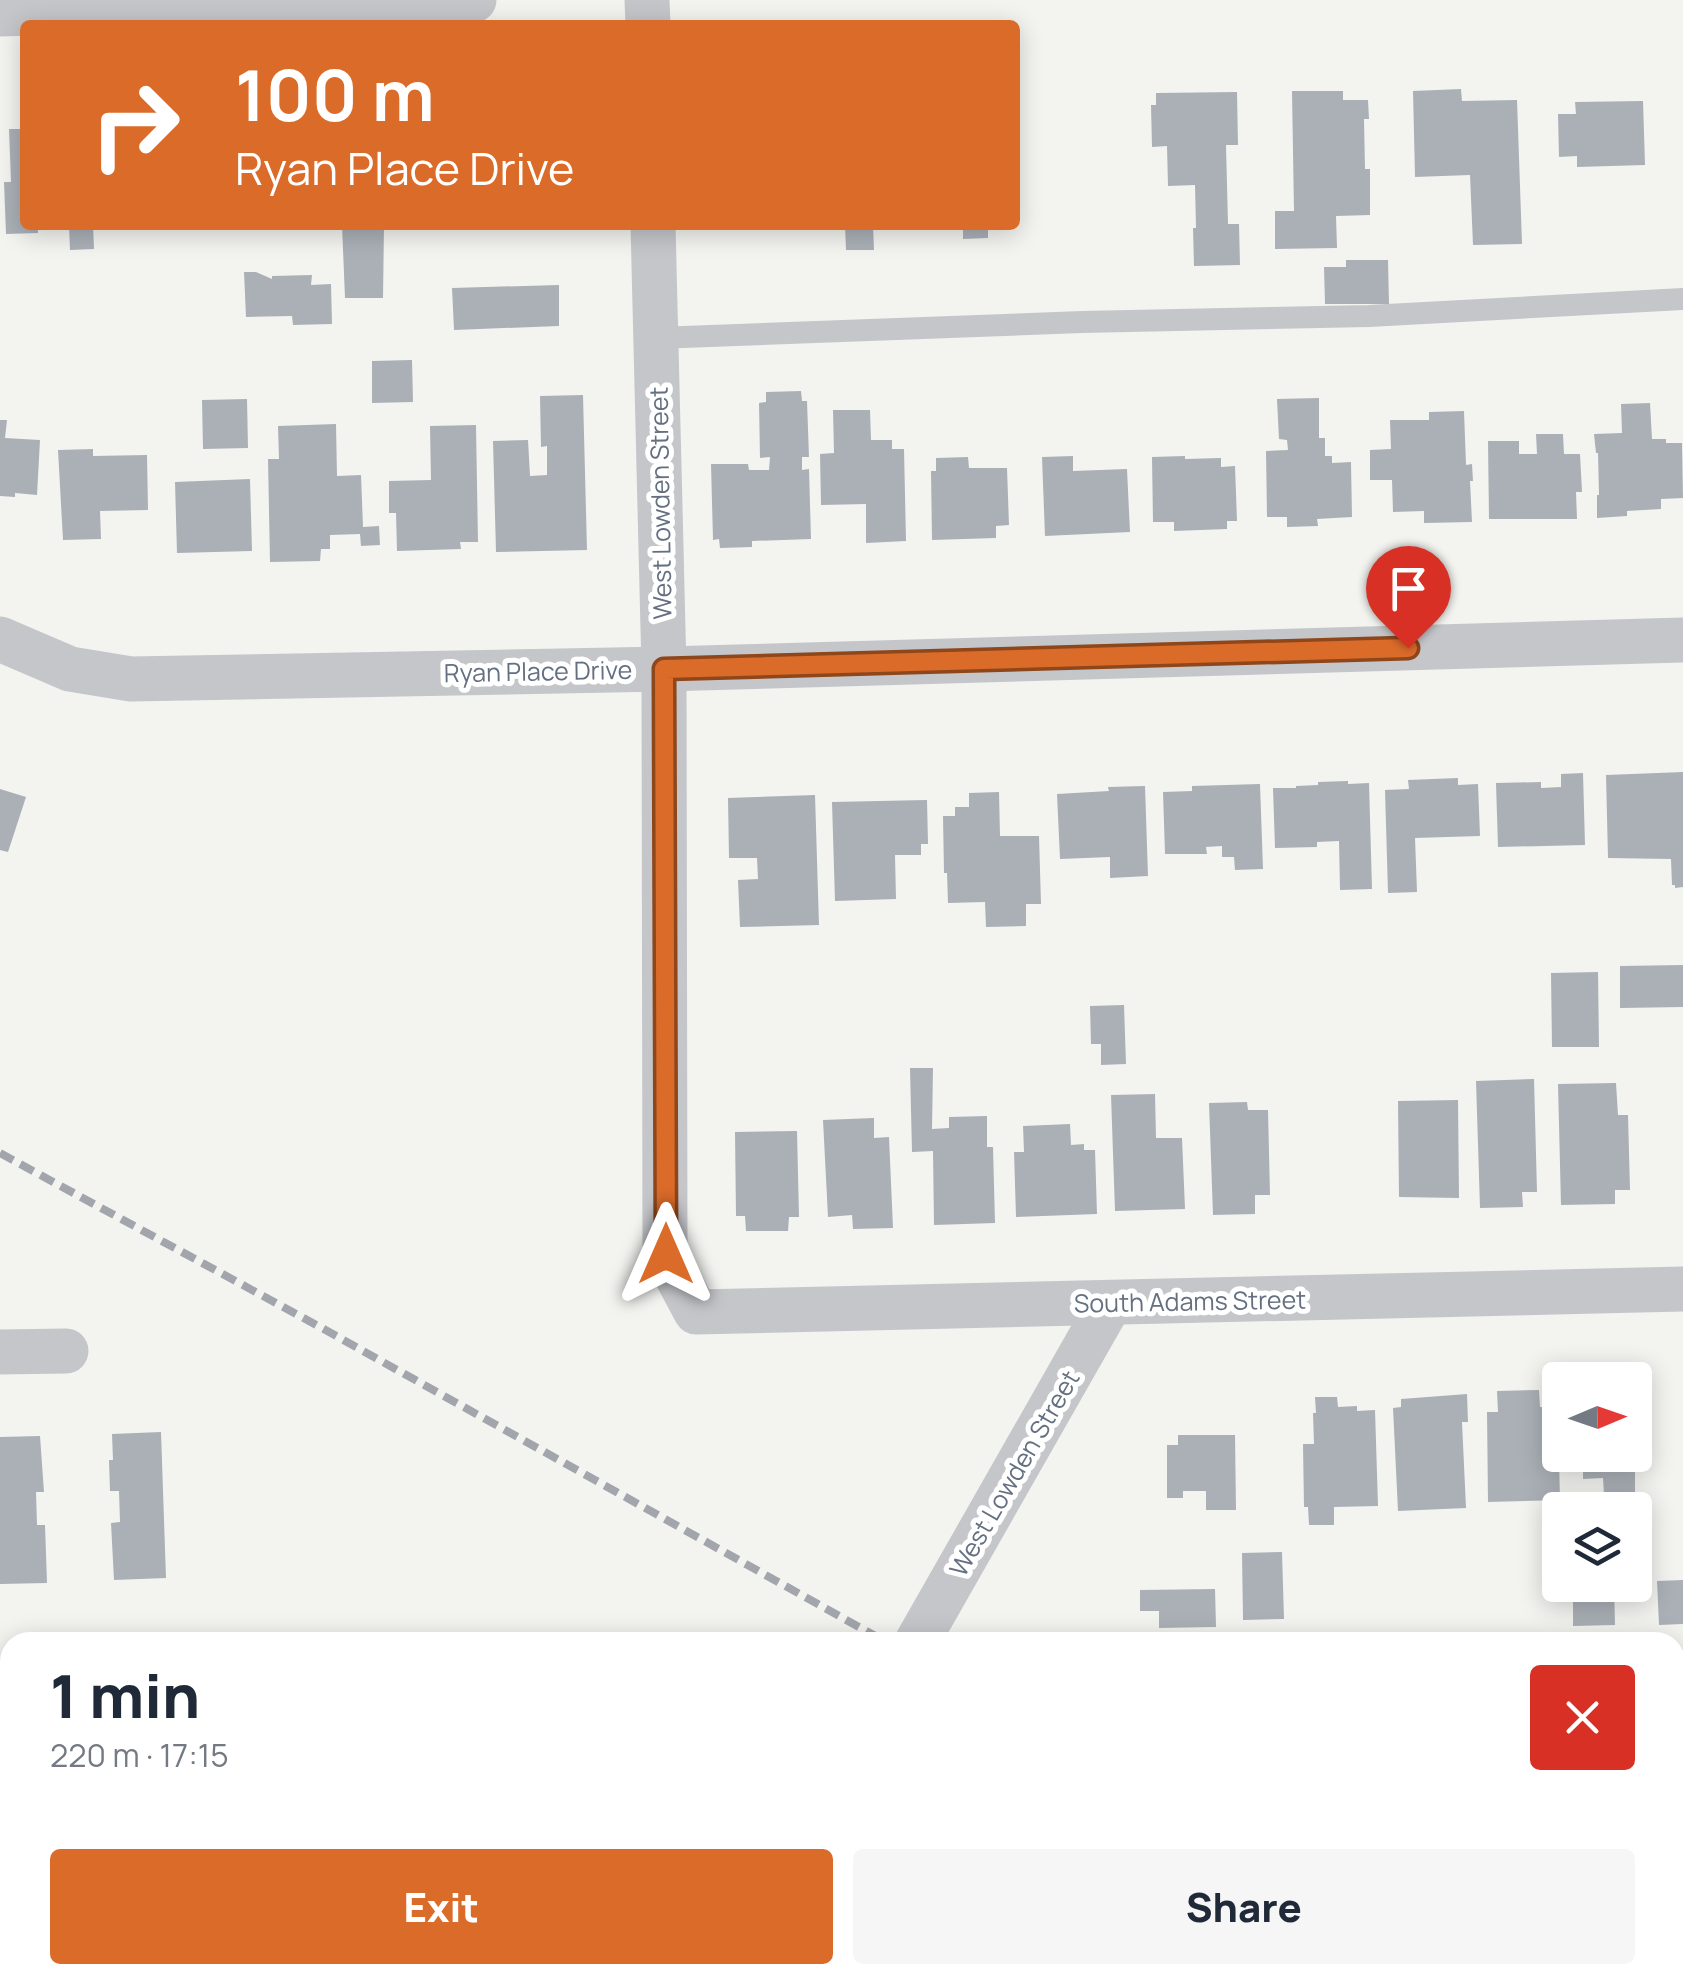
<!DOCTYPE html>
<html lang="en">
<head>
<meta charset="utf-8">
<style>
  body { margin:0; font-family:Manrope,sans-serif; background:#f6f6f7; color:#1f2937; height:100vh; display:flex; flex-direction:column; font-size:38px; white-space:nowrap }
  * { box-sizing:border-box; margin:0 }
  p { font-size:32px; color:#747a83 }
  .icon { flex:none; width:55px; height:55px; fill:none; stroke:currentColor; stroke-width:2; stroke-linecap:round; stroke-linejoin:round }
  .map { position:relative; flex:1; overflow:hidden }
  .sheet { position:absolute; left:0px; top:1632px; width:1685px; height:352px; display:flex; flex-direction:column; background:#fff; border-radius:30px 30px 0 0; box-shadow:0 5px 25px #0003 }
  .sheet>* { flex:none }
  .hud { position:absolute; left:20px; top:20px; width:1000px; height:210px; border-radius:10px; box-shadow:0 5px 25px #0003; background:#db6b29; color:#fff; overflow:hidden }
  .needle { width:65px; rotate:88deg }
  .fabs { position:absolute; left:1542px; top:1362px; display:grid; gap:20px }
  .fabs a { display:grid; place-items:center; width:110px; height:110px; border-radius:10px; background:#fff; box-shadow:0 5px 25px #0003; font-size:50px }
  .pin { position:absolute; display:grid; place-items:center; width:85px; height:85px; color:#fff; margin:-102px -42px; border-radius:50% 50% 50% 0; rotate:-45deg; box-shadow:0 0 10px #0007 }
  .pin .icon { rotate:45deg }
  .me { position:absolute; width:110px; margin:-55px; rotate:0deg; stroke-linejoin:round; filter:drop-shadow(0 0 8px #0008) }
  .turn { display:flex; align-items:center; gap:35px; height:210px; padding:0 50px; font-size:45px }
  .turn .icon { width:130px; height:130px; stroke-width:2.5 }
  .turn b { display:block; font-size:70px; line-height:85px }
  .round { display:grid; place-items:center; flex:none; width:105px; height:105px; border-radius:10px; background:#f6f6f7 }
  .headline { display:flex; align-items:center; justify-content:space-between; height:170px; padding:0 50px }
  h1 { font-size:60px; font-weight:800; line-height:75px }
  .cta { display:flex; gap:20px; margin-top:auto; padding:20px 50px }
  .cta a { flex:1; height:115px; border-radius:10px; background:#db6b29; color:#fff; font-size:40px; font-weight:800; line-height:115px; text-align:center }
  .cta a+a { background:#f6f6f7; color:#1f2937 }
  .map>svg:first-child { display:block }
  .building { fill:#aab0b6 }
  .lines { fill:none; stroke-linecap:round; stroke-linejoin:round }
  .lane { stroke:#c4c6ca; stroke-width:22 }
  .street { stroke:#c4c6ca; stroke-width:45 }
  .rail { stroke:#a2a6ac; stroke-width:8; stroke-dasharray:15 8; stroke-linecap:butt }
  .route-casing { stroke:#8e461b; stroke-width:25 }
  .route { stroke:#db6b29; stroke-width:18 }
  .labels { text-anchor:middle; dominant-baseline:central; stroke-width:10; stroke-linejoin:round; paint-order:stroke }
  .street-label { font-size:25px; fill:#647080; stroke:#fff }
</style>
</head>
<body>
<div class="map">
<svg width="1683" height="1983" viewBox="0 0 1683 1983">
  <rect width="100%" height="100%" fill="#f3f4f0"/>
  <g class="building">
    <polygon points="1461,89 1462,101 1517,100 1522,244 1473,245 1470,175 1415,177 1413,91"/>
    <polygon points="1292,91 1343,91 1343,100 1368,100 1369,119 1364,119 1365,169 1370,169 1370,215 1336,216 1337,248 1275,249 1275,211 1294,211"/>
    <polygon points="1237,92 1238,145 1226,145 1228,224 1239,224 1240,265 1194,266 1193,228 1196,228 1195,185 1168,186 1167,146 1152,147 1151,105 1156,105 1156,93"/>
    <polygon points="1643,101 1645,165 1577,167 1577,156 1559,157 1558,114 1576,114 1575,102"/>
    <polygon points="9,129 25,129 25,225 38,225 38,233 6,234 4,182 11,182"/>
    <polygon points="69,225 93,225 94,249 70,250"/>
    <polygon points="342,225 384,225 383,298 345,298"/>
    <polygon points="845,225 873,225 874,250 846,250"/>
    <polygon points="963,225 988,225 988,238 963,239"/>
    <polygon points="1346,260 1388,260 1389,304 1325,304 1324,267 1346,267"/>
    <polygon points="244,272 256,272 272,279 272,276 312,275 311,285 331,284 332,324 293,325 292,316 246,317"/>
    <polygon points="559,285 559,326 454,330 452,288"/>
    <polygon points="412,360 413,402 372,403 372,361"/>
    <polygon points="801,391 802,401 807,401 809,457 802,457 802,470 809,469 811,539 752,541 752,547 720,548 719,539 713,540 711,464 748,464 749,470 769,470 770,457 760,458 759,403 766,402 766,392"/>
    <polygon points="583,395 587,550 496,552 493,441 528,440 530,476 547,475 547,446 541,447 540,396"/>
    <polygon points="1319,398 1319,438 1325,438 1325,456 1332,456 1332,463 1351,462 1352,517 1317,519 1318,526 1287,527 1287,517 1267,517 1266,451 1288,450 1287,440 1279,439 1277,399"/>
    <polygon points="247,399 248,448 203,449 202,400"/>
    <polygon points="1650,403 1652,439 1666,439 1666,443 1682,443 1683,498 1661,499 1661,509 1627,511 1627,516 1597,518 1597,495 1599,495 1598,453 1596,453 1594,434 1622,433 1621,404"/>
    <polygon points="833,410 870,410 871,440 892,440 892,449 904,449 906,541 866,543 866,504 821,505 820,454 834,453"/>
    <polygon points="1464,411 1466,465 1472,464 1473,481 1470,481 1472,522 1424,523 1424,511 1393,512 1392,480 1370,480 1370,450 1391,449 1390,420 1429,420 1429,412"/>
    <polygon points="0,420 7,420 5,438 40,440 37,495 15,493 15,497 0,496"/>
    <polygon points="336,424 337,476 361,475 363,527 379,526 380,545 361,546 360,534 330,535 330,549 321,549 320,561 270,562 268,459 279,459 278,426"/>
    <polygon points="476,425 478,542 460,542 461,549 397,551 396,513 389,513 389,481 431,480 430,426"/>
    <polygon points="1536,434 1563,434 1564,454 1580,454 1582,492 1576,492 1577,519 1489,519 1488,441 1519,441 1519,454 1537,454"/>
    <polygon points="93,449 93,456 147,455 148,510 100,511 101,539 63,540 58,450"/>
    <polygon points="1073,456 1073,471 1127,469 1130,532 1045,536 1042,457"/>
    <polygon points="1185,456 1185,459 1221,458 1221,467 1235,466 1237,521 1227,521 1227,529 1174,531 1174,522 1153,522 1152,457"/>
    <polygon points="968,457 969,468 1007,468 1009,525 996,526 996,538 932,540 931,471 936,471 936,458"/>
    <polygon points="250,479 252,551 177,553 175,482"/>
    <polygon points="1683,772 1683,887 1675,888 1675,885 1672,885 1671,859 1608,858 1606,775"/>
    <polygon points="1583,773 1585,845 1498,847 1496,783 1541,782 1541,788 1561,787 1561,774"/>
    <polygon points="1458,778 1458,785 1478,784 1480,836 1415,838 1417,892 1388,893 1385,790 1409,789 1408,780"/>
    <polygon points="1348,781 1348,784 1369,783 1372,889 1340,890 1339,841 1317,842 1317,847 1275,848 1273,788 1296,788 1296,786 1318,785 1318,782"/>
    <polygon points="1260,784 1263,869 1235,870 1234,857 1222,857 1222,846 1206,847 1207,854 1165,854 1163,792 1192,791 1192,786"/>
    <polygon points="1145,786 1148,876 1110,878 1110,857 1060,859 1057,794 1109,791 1108,787"/>
    <polygon points="0,789 26,797 8,852 0,850"/>
    <polygon points="999,792 1000,836 1039,836 1041,904 1026,904 1026,926 986,927 985,902 948,903 947,873 944,873 943,816 955,816 955,807 969,807 969,793"/>
    <polygon points="815,795 819,925 740,927 738,880 758,879 757,858 729,858 728,798"/>
    <polygon points="927,800 928,844 921,844 921,855 895,855 896,899 835,901 832,802"/>
    <polygon points="1683,965 1683,1007 1620,1008 1620,966"/>
    <polygon points="1598,972 1599,1047 1552,1047 1551,973"/>
    <polygon points="1124,1005 1126,1064 1101,1065 1101,1044 1091,1044 1090,1006"/>
    <polygon points="910,1068 933,1068 932,1129 949,1128 949,1117 987,1116 987,1147 993,1147 995,1223 934,1225 933,1151 912,1152"/>
    <polygon points="1534,1079 1537,1192 1522,1192 1523,1207 1480,1208 1476,1081"/>
    <polygon points="1616,1083 1618,1115 1628,1115 1630,1190 1615,1190 1615,1204 1561,1205 1558,1084"/>
    <polygon points="1155,1094 1156,1138 1182,1138 1185,1209 1115,1211 1111,1095"/>
    <polygon points="1458,1100 1459,1198 1399,1197 1398,1101"/>
    <polygon points="1247,1102 1248,1110 1268,1110 1270,1195 1255,1195 1255,1214 1213,1215 1209,1103"/>
    <polygon points="874,1118 874,1138 889,1137 893,1228 853,1229 852,1215 828,1217 823,1120"/>
    <polygon points="1070,1124 1071,1145 1084,1144 1084,1150 1095,1150 1097,1214 1016,1217 1014,1152 1024,1152 1023,1126"/>
    <polygon points="797,1131 799,1217 789,1217 788,1231 746,1231 745,1216 736,1216 735,1132"/>
    <polygon points="1539,1390 1540,1407 1545,1407 1546,1418 1558,1417 1560,1500 1488,1502 1487,1412 1498,1412 1497,1391"/>
    <polygon points="1467,1394 1468,1422 1462,1422 1466,1508 1398,1511 1393,1408 1401,1407 1401,1399"/>
    <polygon points="1315,1397 1337,1397 1338,1407 1357,1406 1357,1411 1375,1410 1378,1506 1334,1507 1334,1525 1309,1525 1308,1507 1304,1507 1303,1444 1314,1444 1313,1413 1316,1413"/>
    <polygon points="1635,1401 1640,1401 1641,1467 1635,1468 1635,1494 1604,1495 1603,1478 1583,1479 1583,1467 1578,1467 1578,1455 1635,1455"/>
    <polygon points="161,1432 166,1578 114,1580 111,1523 120,1522 119,1491 110,1491 109,1460 113,1460 112,1434"/>
    <polygon points="1178,1435 1235,1435 1236,1510 1206,1510 1206,1491 1183,1491 1183,1498 1167,1498 1167,1445 1178,1445"/>
    <polygon points="40,1436 44,1492 36,1492 37,1525 45,1525 47,1583 0,1584 0,1437"/>
    <polygon points="1282,1552 1284,1619 1243,1620 1242,1553"/>
    <polygon points="1683,1580 1683,1624 1659,1625 1657,1581"/>
    <polygon points="1573,1585 1614,1585 1615,1625 1573,1626"/>
    <polygon points="1215,1589 1216,1627 1159,1628 1159,1611 1140,1611 1140,1590"/>
    <polygon points="1675,1887 1683,1887 1683,1923 1675,1924"/>
  </g>
  <g class="lines">
    <polyline class="lane" points="656,338 1082,322 1369,316 1683,299"/>
    <g class="street">
      <polyline points="647,0 648,25"/>
      <polyline points="0,14 474,0"/>
      <polyline points="653,225 664,669 665,1254 696,1312 1683,1289"/>
      <polyline points="0,639 70,669 131,679 664,669 1683,640"/>
      <polyline points="0,1352 66,1351"/>
      <polyline points="917,1642 1110,1303"/>
      <polyline points="724,1983 729,1975"/>
    </g>
    <g class="rail">
      <polyline points="0,1153 320,1327 886,1642"/>
      <polyline points="1481,1975 1495,1983"/>
    </g>
  </g>
  <g class="lines">
    <defs>
      <polyline id="route" points="666,1254 664,669 1408,648"/>
    </defs>
    <use href="#route" class="route-casing"/>
    <use href="#route" class="route"/>
  </g>
  <g class="labels">
    <g class="street-label">
      <text transform="translate(660 503) rotate(-91)">West Lowden Street</text>
      <text transform="translate(538 671) rotate(-1)">Ryan Place Drive</text>
      <text transform="translate(1190 1301) rotate(-1)">South Adams Street</text>
      <text transform="translate(1014 1473) rotate(-60)">West Lowden Street</text>
    </g>
  </g>
</svg>
<div class="fabs">
<a><svg class="needle" viewBox="-14 -14 28 28"><path d="M0-13l5 13h-10z" fill="#e53935"/><path d="M0 13l5-13h-10z" fill="#747a83"/></svg></a>
<a><svg class="icon" aria-label="layers" viewBox="0 0 24 24"><path d="M12 4l9 5-9 5-9-5zM3 14l9 5 9-5"/></svg></a>
</div>
<div class="pin" style="left:1408px;top:648px;background:#d93025"><svg class="icon" aria-label="arrive" viewBox="0 0 24 24"><path d="M6 21V4h12l-3 4 3 4H6"/></svg></div>
<svg class="me" style="left:666px;top:1254px" viewBox="-20 -20 40 40"><path d="M0-17L14 15 0 8-14 15z" fill="#db6b29" stroke="#fff" stroke-width="4"/></svg>
<div class="hud">
<div class="turn"><svg class="icon" aria-label="right" viewBox="0 0 24 24"><path d="M7 20v-9h11M14 6l5 5-5 5"/></svg><div><b>100 m</b>Ryan Place Drive</div></div>
</div>
<section class="sheet">
<div class="headline"><div><h1>1 min</h1><p>220 m · 17:15</p></div><a class="round" style="background:#d93025;color:#fff"><svg class="icon" aria-label="close" viewBox="0 0 24 24"><path d="M6 6l12 12M18 6L6 18"/></svg></a></div>
<div class="cta"><a>Exit</a><a>Share</a></div>
</section>
</div>
</body>
</html>
